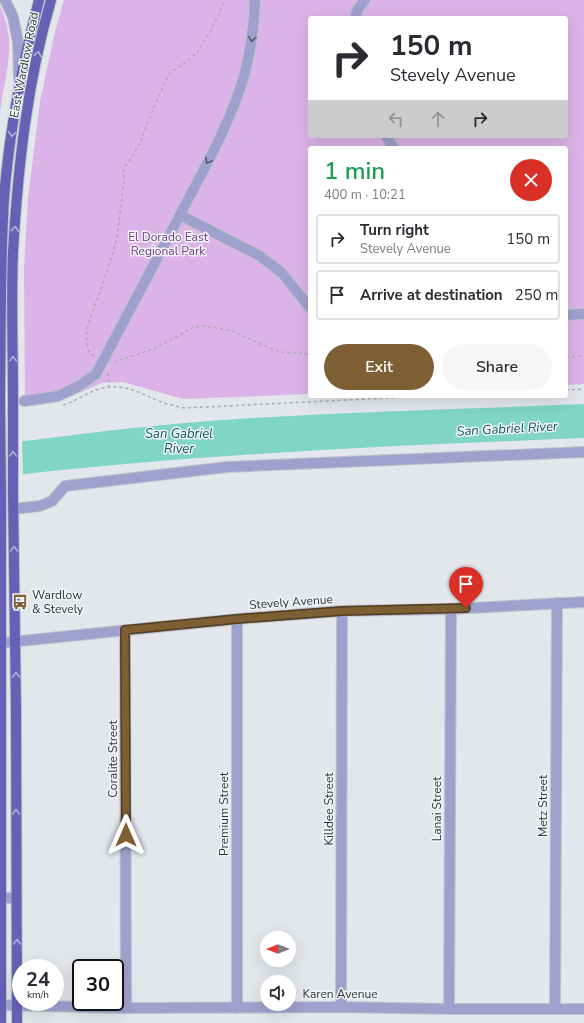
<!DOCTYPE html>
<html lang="en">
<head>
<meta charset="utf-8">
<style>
  body { margin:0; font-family:"Nunito Sans",sans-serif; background:#f7f7f7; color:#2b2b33; height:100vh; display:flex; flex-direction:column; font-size:15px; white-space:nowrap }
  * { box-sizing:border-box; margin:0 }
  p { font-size:13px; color:#7c7c81 }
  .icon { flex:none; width:22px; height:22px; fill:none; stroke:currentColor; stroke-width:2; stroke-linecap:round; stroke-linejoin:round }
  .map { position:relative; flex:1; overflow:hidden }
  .drawer { position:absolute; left:308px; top:146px; width:260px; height:252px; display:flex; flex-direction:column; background:#fff; border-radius:4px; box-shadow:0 4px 16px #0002 }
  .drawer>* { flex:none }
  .guide { position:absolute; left:308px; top:16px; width:260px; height:122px; border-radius:4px; box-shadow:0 4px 16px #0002; background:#fff; color:#2b2b33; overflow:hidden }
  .needle { width:26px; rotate:270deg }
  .controls { position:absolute; left:260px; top:931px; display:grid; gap:8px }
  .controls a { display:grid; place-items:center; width:36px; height:36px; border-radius:50%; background:#fff; box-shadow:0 4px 16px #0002; font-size:20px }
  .speed { position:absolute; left:12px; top:959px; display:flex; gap:8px; font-size:20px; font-weight:700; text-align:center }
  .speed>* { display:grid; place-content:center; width:52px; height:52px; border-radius:50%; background:#fff; box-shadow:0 4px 16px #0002; line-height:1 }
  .speed small { font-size:10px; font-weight:400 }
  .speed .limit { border:2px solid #111; border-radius:6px; background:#fff; color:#111 }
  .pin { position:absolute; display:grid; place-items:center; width:34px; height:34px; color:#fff; margin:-41px -17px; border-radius:50% 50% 50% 0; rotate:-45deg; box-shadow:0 0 4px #0007 }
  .pin .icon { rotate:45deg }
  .me { position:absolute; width:44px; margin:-22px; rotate:0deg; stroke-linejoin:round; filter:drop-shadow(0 0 3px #0008) }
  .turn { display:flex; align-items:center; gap:14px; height:84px; padding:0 16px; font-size:18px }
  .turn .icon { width:52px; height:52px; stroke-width:2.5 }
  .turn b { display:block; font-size:28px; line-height:34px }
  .lanes { display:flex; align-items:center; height:38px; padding:0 16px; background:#0003; justify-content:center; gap:20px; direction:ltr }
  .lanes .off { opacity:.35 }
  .round { display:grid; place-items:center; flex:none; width:42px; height:42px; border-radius:21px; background:#f7f7f7 }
  .overview { display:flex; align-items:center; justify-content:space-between; height:68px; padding:0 16px }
  h1 { font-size:24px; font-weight:600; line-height:30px; color:#1e9e55 }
  .cta { display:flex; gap:8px; margin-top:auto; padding:8px 16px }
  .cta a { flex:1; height:46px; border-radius:24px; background:#7d5f33; color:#fff; font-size:16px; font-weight:600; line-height:46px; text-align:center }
  .cta a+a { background:#f7f7f7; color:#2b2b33 }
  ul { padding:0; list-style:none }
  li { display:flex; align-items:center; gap:12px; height:50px; margin:0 8px 6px; padding:0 8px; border:2px solid #e1e1e2; border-radius:4px }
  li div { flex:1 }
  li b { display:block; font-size:15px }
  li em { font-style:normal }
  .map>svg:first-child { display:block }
  .green { fill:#dcb3e8; fill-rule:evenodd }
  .water { fill:#7fd6c5 }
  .pier { fill:#e3e7eb }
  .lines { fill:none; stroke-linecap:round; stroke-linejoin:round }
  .minor-casing { stroke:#c0c3c7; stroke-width:12 }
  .major-casing { stroke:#c0c3c7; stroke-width:12 }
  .path { stroke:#a9acaf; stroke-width:1.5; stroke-dasharray:3 3; stroke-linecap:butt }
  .minor { stroke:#9fa0ce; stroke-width:10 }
  .major { stroke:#6661b4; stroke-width:10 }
  .major-bridge-casing { stroke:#c0c3c7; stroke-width:12; stroke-linecap:butt }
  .major-bridge { stroke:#6661b4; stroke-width:10 }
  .oneway { stroke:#58596b }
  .oneway2 { stroke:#b2b2d9 }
  .route-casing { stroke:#513e21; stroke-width:10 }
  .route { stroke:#7d5f33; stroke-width:7 }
  .labels { text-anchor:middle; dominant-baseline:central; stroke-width:3; stroke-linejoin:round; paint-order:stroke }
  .street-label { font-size:12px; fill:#323335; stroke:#f1f4f8 }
  .park-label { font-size:12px; fill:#6f3b7d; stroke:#f1f4f8 }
  .poi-label { font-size:12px; fill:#323335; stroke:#f1f4f8; text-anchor:start }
  .water-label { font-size:13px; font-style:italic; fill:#0d594e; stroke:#f1f4f8 }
</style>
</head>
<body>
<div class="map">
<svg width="584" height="1023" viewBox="0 0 584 1023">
  <rect width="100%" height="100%" fill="#e3e7eb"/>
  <g class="green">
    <path d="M64,0H584V384L566,385V148H310V394L183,399L123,382L102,383L58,402L25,407L24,269L28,198L40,101L55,32ZM310,18H566V136H310Z"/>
    <path d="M0,6C18,45 5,73 0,112Z"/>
  </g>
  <path class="water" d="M584,404V438C389,446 194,454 0,477V444C58,437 116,429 174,424C310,412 447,410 584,404Z"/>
  <polygon class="pier" points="22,439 23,477 0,479 0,442"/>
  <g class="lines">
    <defs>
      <g id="minor">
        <polyline points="5,0 13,17 18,42 19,78"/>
        <polyline points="355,18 358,9 365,0"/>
        <polyline points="386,136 394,148"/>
        <path d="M180,215C203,170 230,125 244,76C251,51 254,26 255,0"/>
        <polyline points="566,315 584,314"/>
        <polyline points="24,401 58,396 79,386 96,374 180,215 260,256 282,273 310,308"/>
        <polyline points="13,509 40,506 52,501 65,486 227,467 584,452"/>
        <polyline points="237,619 237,1008"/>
        <polyline points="125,630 126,1008"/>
        <polyline points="0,643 237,619 342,611 451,609 584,602"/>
        <polyline points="0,898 16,898"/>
        <polyline points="0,1005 126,1008 341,1007 449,1009 584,1009"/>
        <polyline points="341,1007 342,611"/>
        <polyline points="449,1009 451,609"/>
        <polyline points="555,1009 557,603"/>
      </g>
      <g id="major">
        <path d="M0,396C1,331 0,264 4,199C9,132 22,65 39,0"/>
        <path d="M13,398C13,350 11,301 13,252C18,167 27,82 51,0"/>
        <polyline points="13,493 16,709 17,1023"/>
        <polyline points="1,1023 1,492"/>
      </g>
    </defs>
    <use href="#minor" class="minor-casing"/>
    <use href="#major" class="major-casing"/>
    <g class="path">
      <path d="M94,356L89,352L87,343V329L90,319L108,269L117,238L124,181C123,174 122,168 128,163L141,141L146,126L169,74L190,59L198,51L211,31L225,0"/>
      <polyline points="566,357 584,356"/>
      <polyline points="114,362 156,348 194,327 206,326 233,331 269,348 282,352 310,354"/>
      <polyline points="108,373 109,387"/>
      <polyline points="566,390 584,389"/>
      <path d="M63,405C77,401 89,391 103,388C128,383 142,395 164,403C171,405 178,407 185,408L428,396"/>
    </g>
    <use href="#minor" class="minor"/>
    <use href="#major" class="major"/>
    <defs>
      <g id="major-bridge">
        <polyline points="0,396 1,492"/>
        <polyline points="13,493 13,398"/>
      </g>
    </defs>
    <use href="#major-bridge" class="major-bridge-casing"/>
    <use href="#major-bridge" class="major-bridge"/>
  </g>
  <defs><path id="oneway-chevron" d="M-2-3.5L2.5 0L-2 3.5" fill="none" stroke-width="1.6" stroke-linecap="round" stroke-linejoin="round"/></defs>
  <g class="oneway">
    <use href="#oneway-chevron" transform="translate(252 39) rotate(97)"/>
    <use href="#oneway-chevron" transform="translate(208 161) rotate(117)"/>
  </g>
  <g class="oneway2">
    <use href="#oneway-chevron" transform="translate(38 54) rotate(-77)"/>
    <use href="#oneway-chevron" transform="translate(12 134) rotate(98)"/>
    <use href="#oneway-chevron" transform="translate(15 229) rotate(-86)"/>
    <use href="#oneway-chevron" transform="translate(13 359) rotate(-90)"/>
    <use href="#oneway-chevron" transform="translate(13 454) rotate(-90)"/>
    <use href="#oneway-chevron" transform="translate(14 549) rotate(-92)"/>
    <use href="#oneway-chevron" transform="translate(16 675) rotate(-91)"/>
    <use href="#oneway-chevron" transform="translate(16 812) rotate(-90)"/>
    <use href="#oneway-chevron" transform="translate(17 942) rotate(-90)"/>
  </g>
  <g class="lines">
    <defs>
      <polyline id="route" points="126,835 125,630 237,619 342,611 466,608"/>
    </defs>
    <use href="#route" class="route-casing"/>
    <use href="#route" class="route"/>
  </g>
  <defs>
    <symbol id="bus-bare" viewBox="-9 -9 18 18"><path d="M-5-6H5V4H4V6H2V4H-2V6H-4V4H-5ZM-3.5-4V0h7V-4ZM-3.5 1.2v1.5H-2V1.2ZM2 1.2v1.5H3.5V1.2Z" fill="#7d5f33" stroke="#f1f4f8" stroke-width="2.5" paint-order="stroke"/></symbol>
  </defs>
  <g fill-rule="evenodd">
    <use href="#bus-bare" x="9" y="591" width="22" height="22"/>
  </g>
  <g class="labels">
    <g class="street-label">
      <text transform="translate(24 65) rotate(-79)">East Wardlow Road</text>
      <text transform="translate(291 602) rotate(-4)">Stevely Avenue</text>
      <text transform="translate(113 759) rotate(-90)">Coralite Street</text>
      <text transform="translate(543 806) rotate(-90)">Metz Street</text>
      <text transform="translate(329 809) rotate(-90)">Killdee Street</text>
      <text transform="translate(437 809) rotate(-90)">Lanai Street</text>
      <text transform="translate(224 814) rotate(-90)">Premium Street</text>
      <text x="340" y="994">Karen Avenue</text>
    </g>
    <g class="park-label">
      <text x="168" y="237">El Dorado East<tspan x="168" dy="14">Regional Park</tspan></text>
    </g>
    <g class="poi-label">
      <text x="32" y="595">Wardlow<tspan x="32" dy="14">&amp; Stevely</tspan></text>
    </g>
    <g class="water-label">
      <text transform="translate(507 429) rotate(-3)">San Gabriel River</text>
      <text x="179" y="434">San Gabriel<tspan x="179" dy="15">River</tspan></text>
    </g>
  </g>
</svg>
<div class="controls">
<a><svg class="needle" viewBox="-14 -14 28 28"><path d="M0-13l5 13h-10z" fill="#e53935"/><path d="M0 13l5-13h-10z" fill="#7c7c81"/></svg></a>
<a><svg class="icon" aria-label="sound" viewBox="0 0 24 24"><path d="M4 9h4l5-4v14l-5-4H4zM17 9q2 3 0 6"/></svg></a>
</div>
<div class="speed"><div>24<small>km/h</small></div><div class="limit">30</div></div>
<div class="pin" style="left:466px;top:608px;background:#d93025"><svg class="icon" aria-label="arrive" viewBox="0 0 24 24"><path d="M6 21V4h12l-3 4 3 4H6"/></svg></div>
<svg class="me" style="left:126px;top:835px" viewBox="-20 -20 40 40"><path d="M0-17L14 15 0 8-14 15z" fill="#7d5f33" stroke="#fff" stroke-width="4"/></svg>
<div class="guide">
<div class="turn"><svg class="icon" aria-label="right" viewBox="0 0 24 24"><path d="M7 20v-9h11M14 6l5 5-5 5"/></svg><div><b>150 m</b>Stevely Avenue</div></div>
<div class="lanes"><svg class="icon off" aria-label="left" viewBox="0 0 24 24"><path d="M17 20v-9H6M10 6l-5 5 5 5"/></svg><svg class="icon off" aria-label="ahead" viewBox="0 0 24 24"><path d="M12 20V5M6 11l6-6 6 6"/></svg><svg class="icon" aria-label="right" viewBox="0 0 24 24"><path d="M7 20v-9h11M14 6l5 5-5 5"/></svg></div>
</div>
<section class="drawer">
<div class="overview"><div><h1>1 min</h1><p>400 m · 10:21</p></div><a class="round" style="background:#d93025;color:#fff"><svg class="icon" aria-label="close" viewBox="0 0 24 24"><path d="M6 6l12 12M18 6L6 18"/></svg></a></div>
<ul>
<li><svg class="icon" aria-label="right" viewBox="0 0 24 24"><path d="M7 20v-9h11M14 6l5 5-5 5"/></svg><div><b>Turn right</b><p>Stevely Avenue</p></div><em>150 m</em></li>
<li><svg class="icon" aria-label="arrive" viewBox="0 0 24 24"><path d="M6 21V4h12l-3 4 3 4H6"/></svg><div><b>Arrive at destination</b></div><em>250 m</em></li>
</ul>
<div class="cta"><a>Exit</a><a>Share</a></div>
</section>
</div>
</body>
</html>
